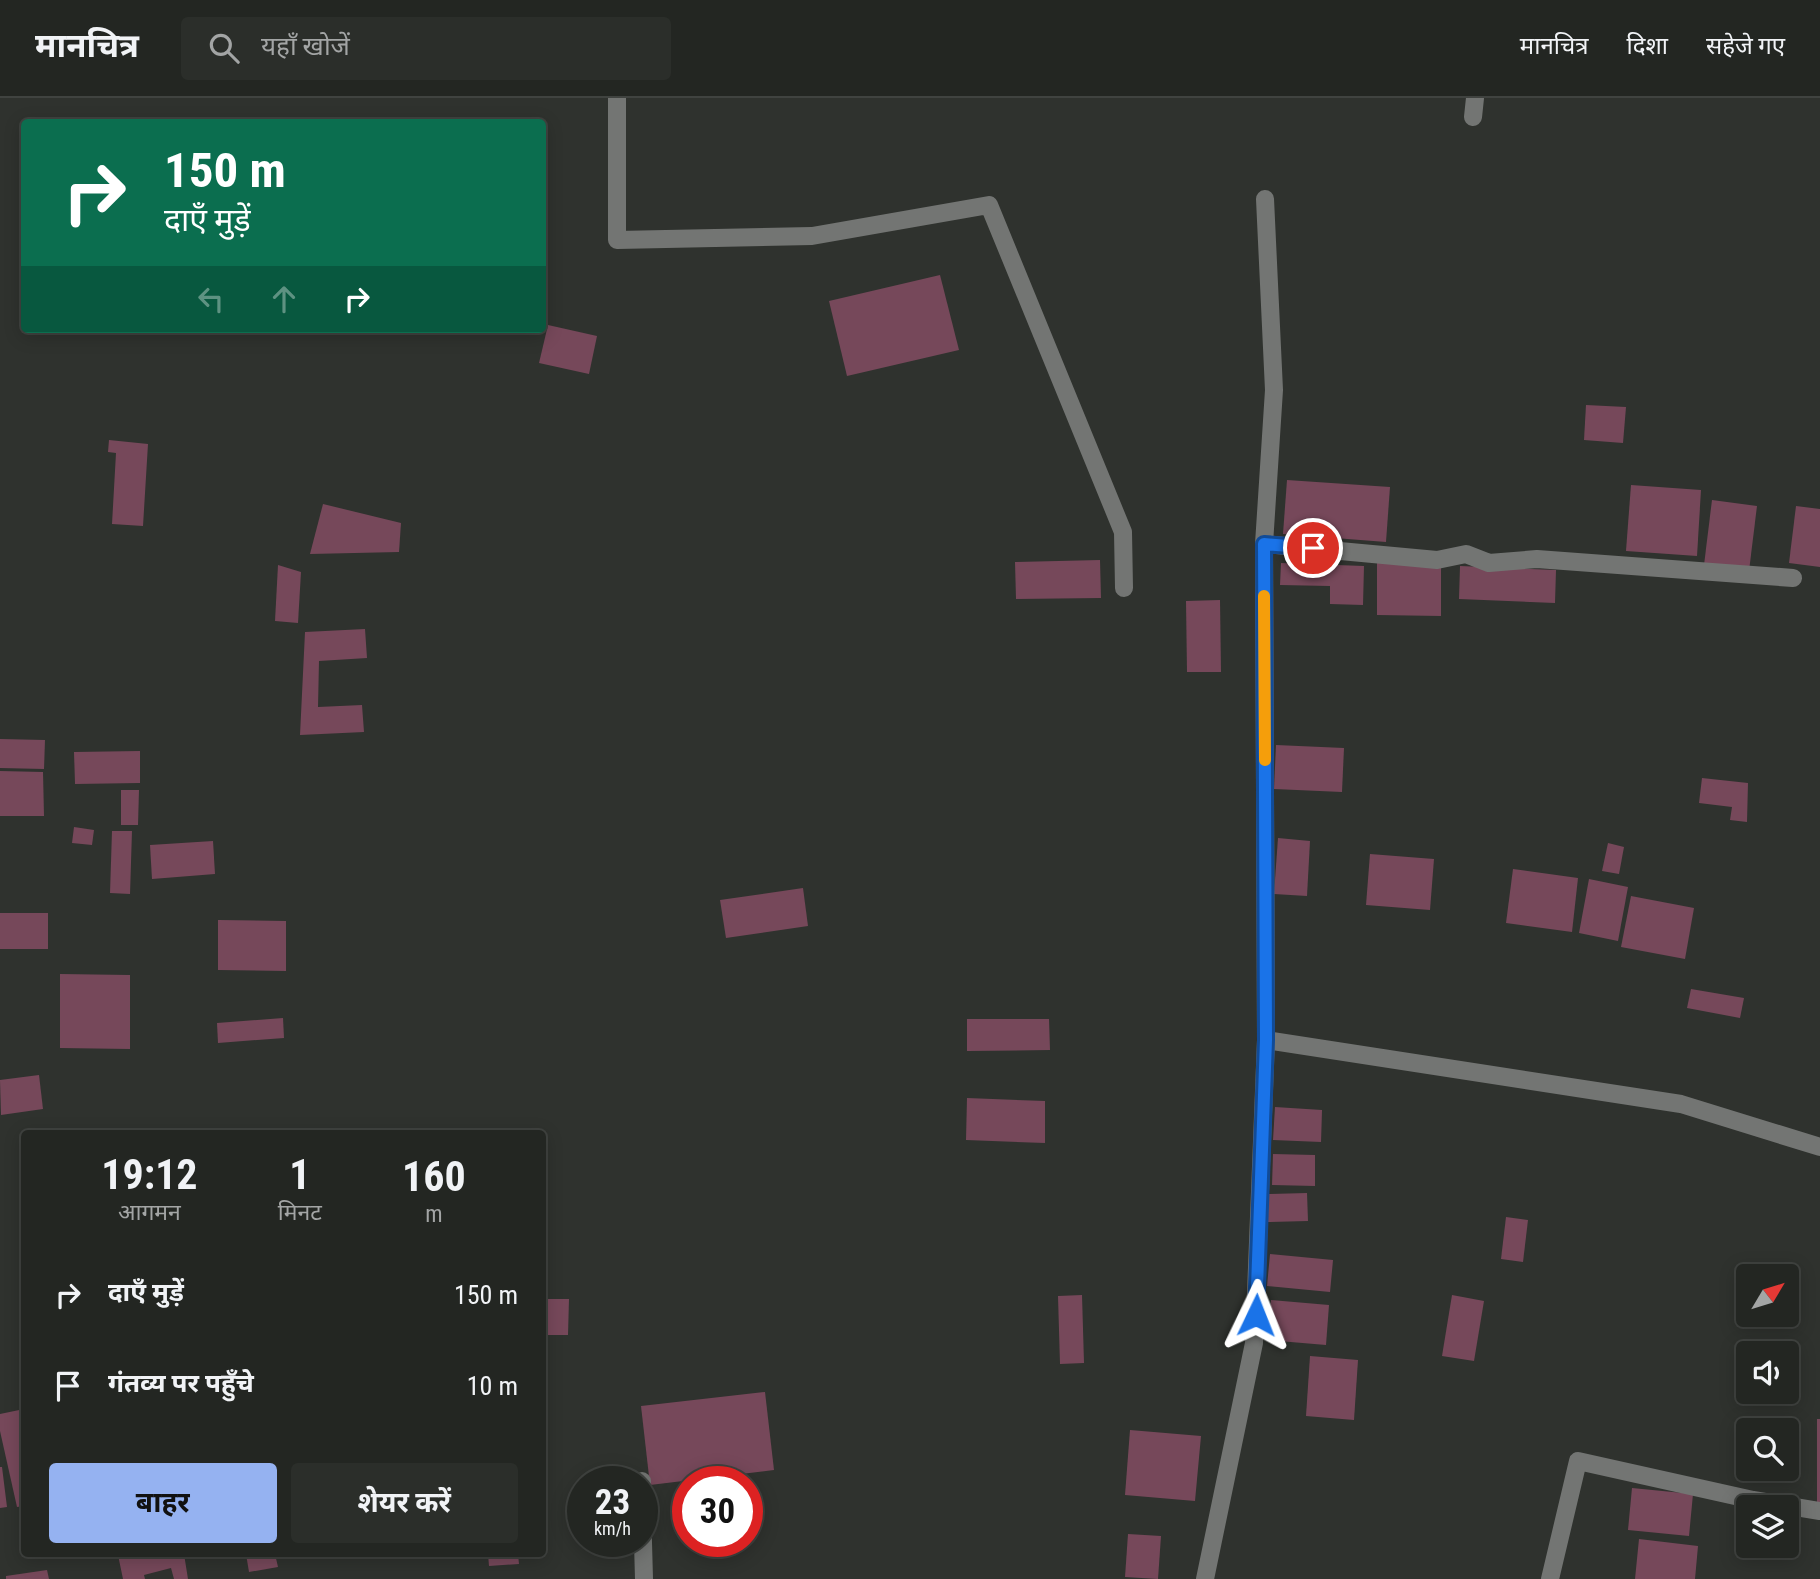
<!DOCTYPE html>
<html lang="hi">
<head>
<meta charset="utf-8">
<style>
  body { margin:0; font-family:"Roboto Condensed","Noto Sans Devanagari",sans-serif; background:#2b2e2a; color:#f1f3f6; height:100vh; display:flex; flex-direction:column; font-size:26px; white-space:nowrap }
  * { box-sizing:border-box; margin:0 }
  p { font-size:23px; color:#a3a5a5 }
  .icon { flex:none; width:38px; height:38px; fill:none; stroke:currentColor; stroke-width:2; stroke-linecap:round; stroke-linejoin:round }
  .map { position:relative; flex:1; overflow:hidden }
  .sheet { position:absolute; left:21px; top:1032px; width:525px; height:427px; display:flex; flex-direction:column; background:#232622; border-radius:7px; box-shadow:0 4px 18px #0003,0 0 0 2px #404340 }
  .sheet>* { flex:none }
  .hud { position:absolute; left:21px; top:21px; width:525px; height:214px; border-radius:7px; box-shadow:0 4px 18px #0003,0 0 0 2px #404340; background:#0b6e4f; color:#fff; overflow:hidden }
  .needle { width:46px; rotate:52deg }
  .fabs { position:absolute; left:1736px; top:1166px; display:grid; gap:14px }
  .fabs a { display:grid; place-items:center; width:63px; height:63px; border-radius:7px; background:#232622; box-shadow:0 4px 18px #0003,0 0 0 2px #404340; font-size:35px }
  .speed { position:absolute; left:567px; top:1368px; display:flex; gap:14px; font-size:35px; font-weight:700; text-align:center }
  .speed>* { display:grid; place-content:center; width:91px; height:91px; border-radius:50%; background:#232622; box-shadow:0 4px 18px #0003,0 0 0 2px #404340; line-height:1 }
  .speed small { font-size:18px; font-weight:400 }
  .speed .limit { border:10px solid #d22; background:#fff; color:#111 }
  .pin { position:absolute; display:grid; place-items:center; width:60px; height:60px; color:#fff; margin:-30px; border:4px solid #fff; border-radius:50%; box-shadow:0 2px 7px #0007 }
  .me { position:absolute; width:77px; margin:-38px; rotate:2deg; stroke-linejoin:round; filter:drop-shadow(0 0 5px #0008) }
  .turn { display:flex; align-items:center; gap:24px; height:147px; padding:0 28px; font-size:32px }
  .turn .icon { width:91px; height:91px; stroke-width:2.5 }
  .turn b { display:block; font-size:49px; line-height:60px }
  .lanes { display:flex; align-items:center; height:66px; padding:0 28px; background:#0003; justify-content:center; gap:35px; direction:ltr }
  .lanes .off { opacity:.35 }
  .eta { display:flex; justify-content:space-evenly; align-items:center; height:119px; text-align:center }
  .eta b { font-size:42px; font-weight:700; line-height:49px }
  .primary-button { display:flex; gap:14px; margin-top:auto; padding:14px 28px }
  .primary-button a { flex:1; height:80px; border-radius:7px; background:#95b2f1; color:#111; font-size:28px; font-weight:700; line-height:80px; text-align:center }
  .primary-button a+a { background:#2b2e2a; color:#f1f3f6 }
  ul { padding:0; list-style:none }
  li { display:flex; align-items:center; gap:21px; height:91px; padding:0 28px }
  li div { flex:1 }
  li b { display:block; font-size:26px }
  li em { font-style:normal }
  header { display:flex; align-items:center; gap:42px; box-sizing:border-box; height:98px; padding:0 35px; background:#232622; border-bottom:2px solid #404340 }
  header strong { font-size:33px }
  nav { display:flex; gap:38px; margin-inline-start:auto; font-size:24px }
  .search { width:490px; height:63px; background:#2b2e2a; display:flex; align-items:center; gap:18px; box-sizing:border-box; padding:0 24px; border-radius:7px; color:#a3a5a5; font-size:26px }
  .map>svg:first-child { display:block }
  .building { fill:#76485a }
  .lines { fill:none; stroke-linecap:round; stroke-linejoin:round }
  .minor { stroke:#737573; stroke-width:18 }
  .route-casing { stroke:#114b97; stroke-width:18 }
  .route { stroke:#1a73e8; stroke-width:12 }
  .slow { stroke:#f59e0b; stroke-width:12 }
</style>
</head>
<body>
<header>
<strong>मानचित्र</strong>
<div class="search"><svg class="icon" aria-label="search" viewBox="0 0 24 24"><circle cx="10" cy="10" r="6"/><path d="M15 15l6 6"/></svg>यहाँ खोजें</div>
<nav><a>मानचित्र</a><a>दिशा</a><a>सहेजे गए</a></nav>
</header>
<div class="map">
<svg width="1820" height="1481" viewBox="0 0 1820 1481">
  <rect width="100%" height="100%" fill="#2f322e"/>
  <g class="building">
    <polygon points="940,177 959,252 847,278 829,203"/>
    <polygon points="548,227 597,238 589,276 539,265"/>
    <polygon points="1586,307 1626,309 1623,345 1584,342"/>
    <polygon points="109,342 148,346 143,428 112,426 116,355 108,354"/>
    <polygon points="1287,382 1390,389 1386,444 1283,436"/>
    <polygon points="1631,387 1701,392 1697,458 1626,453"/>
    <polygon points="1712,402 1757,408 1749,473 1704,467"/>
    <polygon points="323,406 401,425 399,454 310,456"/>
    <polygon points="1796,408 1820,411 1820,469 1789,465"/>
    <polygon points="1100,462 1101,500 1016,501 1015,464"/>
    <polygon points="1377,464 1441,464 1441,518 1377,517"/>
    <polygon points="1281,465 1364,468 1363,507 1330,506 1330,488 1280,487"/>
    <polygon points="278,467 301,474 298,525 275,523"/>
    <polygon points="1460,468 1556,472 1555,505 1459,501"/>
    <polygon points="1220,502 1221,574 1187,574 1186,503"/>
    <polygon points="365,531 367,560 319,563 318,609 362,607 364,634 300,637 305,534"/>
    <polygon points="0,641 45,642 44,671 0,670"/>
    <polygon points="1276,647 1344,650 1342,694 1274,691"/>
    <polygon points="140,653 140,685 75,686 74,654"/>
    <polygon points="0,673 43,674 44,718 0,718"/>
    <polygon points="1702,680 1748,685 1747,724 1730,722 1732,709 1699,705"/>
    <polygon points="121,692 139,692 138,727 121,727"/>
    <polygon points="74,729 94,732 92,747 72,745"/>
    <polygon points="112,733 132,733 130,796 110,795"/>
    <polygon points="1278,740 1310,743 1307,798 1274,796"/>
    <polygon points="213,743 215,776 152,781 150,747"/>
    <polygon points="1608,745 1624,749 1619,776 1602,773"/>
    <polygon points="1370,756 1434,761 1430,812 1366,807"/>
    <polygon points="1513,771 1578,780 1572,834 1506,825"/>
    <polygon points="1589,781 1628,789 1618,843 1579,835"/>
    <polygon points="803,790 808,828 726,840 720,802"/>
    <polygon points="1631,798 1694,810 1685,861 1621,849"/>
    <rect x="0" y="815" width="48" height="36"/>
    <polygon points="218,822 286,823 286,873 218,872"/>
    <polygon points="60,876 130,877 130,951 60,950"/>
    <polygon points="1691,891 1744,900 1740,920 1687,910"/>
    <polygon points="283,920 284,940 218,945 217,925"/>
    <polygon points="967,921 1049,921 1050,952 967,953"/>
    <polygon points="39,977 43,1011 1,1017 0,982"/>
    <polygon points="967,1000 1045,1003 1045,1045 966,1042"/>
    <polygon points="1275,1009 1322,1012 1321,1044 1273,1042"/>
    <polygon points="1273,1056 1315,1057 1315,1088 1272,1087"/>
    <polygon points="1307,1095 1308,1123 1267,1124 1267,1096"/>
    <polygon points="1506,1119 1528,1122 1523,1164 1501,1161"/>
    <polygon points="1270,1156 1333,1162 1330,1194 1267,1188"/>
    <polygon points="1082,1197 1084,1265 1060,1266 1058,1198"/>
    <polygon points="1452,1197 1484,1203 1474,1263 1442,1258"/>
    <polygon points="542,1201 569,1201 568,1237 542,1237"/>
    <polygon points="1271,1202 1329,1207 1326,1247 1268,1242"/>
    <polygon points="1310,1258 1358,1262 1354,1322 1306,1318"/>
    <polygon points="765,1294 774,1372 650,1387 641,1308"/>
    <polygon points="24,1311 24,1408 17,1409 0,1333 0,1316"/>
    <rect x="1817" y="1321" width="3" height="83"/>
    <polygon points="1130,1332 1201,1338 1195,1403 1125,1397"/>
    <polygon points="0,1369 2,1369 7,1409 0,1410"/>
    <polygon points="1632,1390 1693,1396 1689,1438 1628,1432"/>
    <polygon points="1128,1436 1161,1438 1158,1481 1125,1479"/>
    <polygon points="1639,1441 1698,1448 1695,1481 1635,1481"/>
    <polygon points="125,1456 184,1456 188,1481 174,1481 171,1470 144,1477 145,1481 123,1481 118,1457"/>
    <polygon points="246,1456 275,1456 278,1469 249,1474"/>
    <polygon points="488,1456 518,1456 519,1466 489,1468"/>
    <polygon points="47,1472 49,1481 6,1481 6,1478"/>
  </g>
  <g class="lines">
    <g class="minor">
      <polyline points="617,0 617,142 812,138 989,107 1123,434 1124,490"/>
      <polyline points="1473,19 1475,0"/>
      <polyline points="1265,101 1274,292 1264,446 1266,942"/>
      <polyline points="1264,446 1437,462 1466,456 1489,465 1537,461 1793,480"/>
      <polyline points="642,1383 642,1384"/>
      <polyline points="642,1408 644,1481"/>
      <polyline points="1205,1481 1254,1245 1266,942 1681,1006 1820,1049"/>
      <polyline points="1550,1481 1578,1363 1753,1402 1820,1413"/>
    </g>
  </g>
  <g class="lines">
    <defs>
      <polyline id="route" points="1256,1217 1266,942 1264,446 1313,450"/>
    </defs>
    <use href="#route" class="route-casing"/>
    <use href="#route" class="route"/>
    <polyline class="slow" points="1264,498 1265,662"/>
  </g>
</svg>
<div class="fabs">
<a><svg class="needle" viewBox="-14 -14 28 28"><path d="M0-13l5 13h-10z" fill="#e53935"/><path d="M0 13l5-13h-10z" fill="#a3a5a5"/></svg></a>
<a><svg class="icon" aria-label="sound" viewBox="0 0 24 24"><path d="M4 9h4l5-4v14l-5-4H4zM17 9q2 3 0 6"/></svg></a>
<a><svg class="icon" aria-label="search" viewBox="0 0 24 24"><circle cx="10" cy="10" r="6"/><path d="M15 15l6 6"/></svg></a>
<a><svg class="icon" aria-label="layers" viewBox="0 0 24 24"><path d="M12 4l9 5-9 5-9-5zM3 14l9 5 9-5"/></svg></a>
</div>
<div class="speed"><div>23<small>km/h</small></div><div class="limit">30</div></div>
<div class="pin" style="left:1313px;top:450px;background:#d93025"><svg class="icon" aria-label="arrive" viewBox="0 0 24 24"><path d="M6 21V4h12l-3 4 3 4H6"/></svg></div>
<svg class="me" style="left:1256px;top:1217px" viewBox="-20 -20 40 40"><path d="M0-17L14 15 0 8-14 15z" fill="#1a73e8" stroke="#fff" stroke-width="4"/></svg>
<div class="hud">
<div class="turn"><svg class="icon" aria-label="right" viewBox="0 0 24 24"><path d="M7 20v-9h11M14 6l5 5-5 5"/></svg><div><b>150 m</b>दाएँ मुड़ें</div></div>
<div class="lanes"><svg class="icon off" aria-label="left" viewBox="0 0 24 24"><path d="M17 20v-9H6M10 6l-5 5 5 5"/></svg><svg class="icon off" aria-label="ahead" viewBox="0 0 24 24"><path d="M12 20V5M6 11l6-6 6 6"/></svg><svg class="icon" aria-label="right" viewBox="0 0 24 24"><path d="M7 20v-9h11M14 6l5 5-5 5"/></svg></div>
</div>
<section class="sheet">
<div class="eta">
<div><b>19:12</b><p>आगमन</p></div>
<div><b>1</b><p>मिनट</p></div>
<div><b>160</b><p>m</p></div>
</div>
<ul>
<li><svg class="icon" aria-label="right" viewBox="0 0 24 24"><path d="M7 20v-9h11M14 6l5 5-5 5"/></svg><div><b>दाएँ मुड़ें</b></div><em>150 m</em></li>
<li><svg class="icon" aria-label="arrive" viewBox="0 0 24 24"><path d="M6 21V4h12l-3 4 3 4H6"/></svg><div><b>गंतव्य पर पहुँचे</b></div><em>10 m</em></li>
</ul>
<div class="primary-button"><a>बाहर</a><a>शेयर करें</a></div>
</section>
</div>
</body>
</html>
